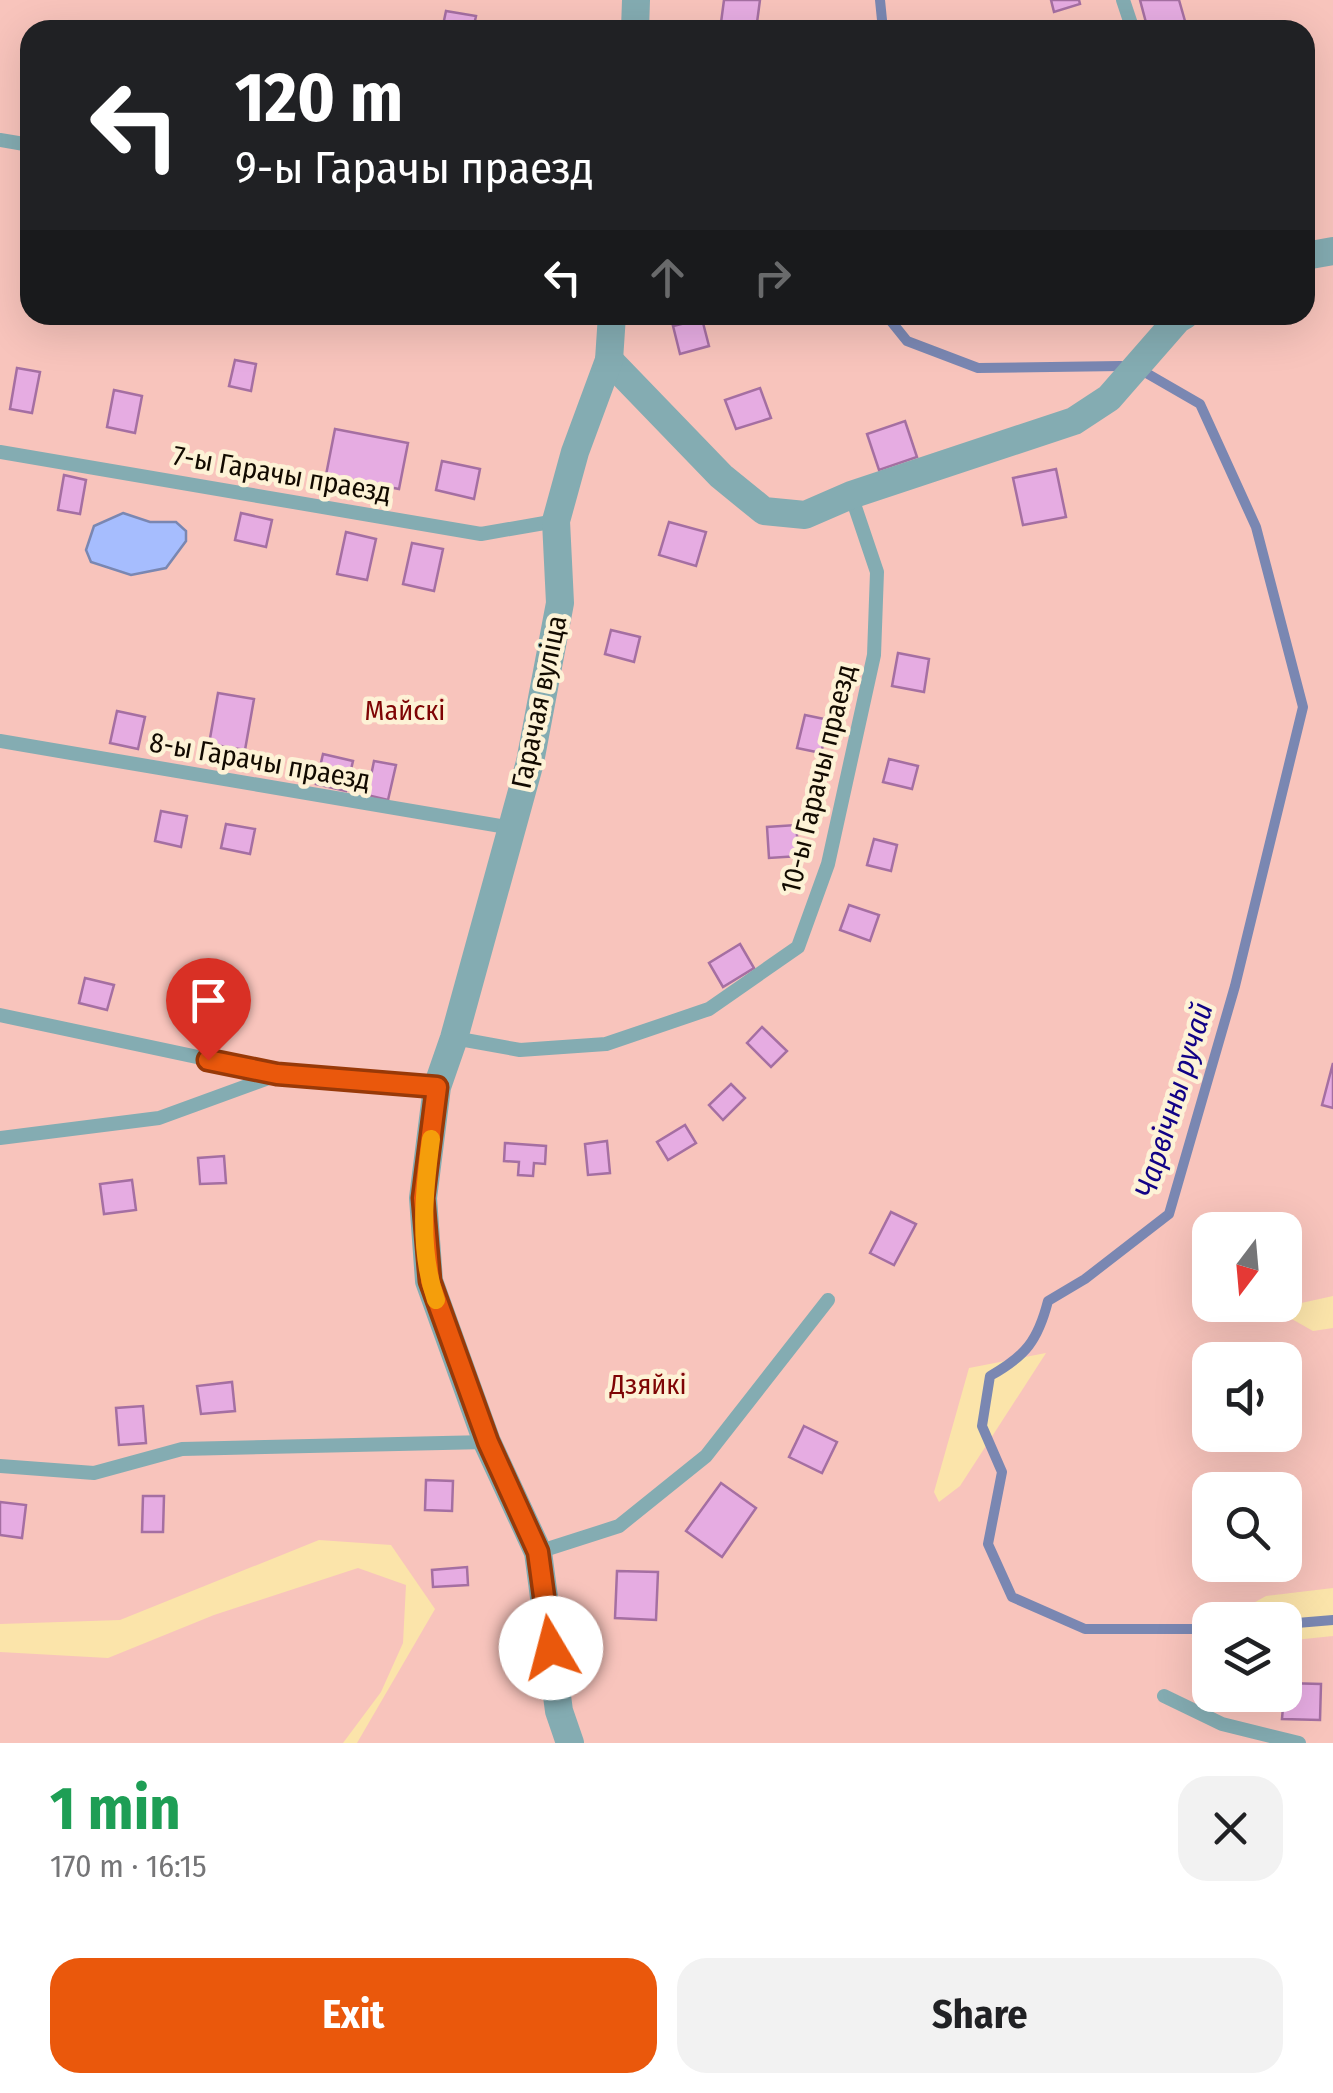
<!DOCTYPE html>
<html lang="en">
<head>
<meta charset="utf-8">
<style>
  body { margin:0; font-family:"Fira Sans Condensed",sans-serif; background:#f2f2f2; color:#202124; height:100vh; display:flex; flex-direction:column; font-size:38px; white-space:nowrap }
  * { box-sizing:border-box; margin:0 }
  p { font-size:32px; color:#757577 }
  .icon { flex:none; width:55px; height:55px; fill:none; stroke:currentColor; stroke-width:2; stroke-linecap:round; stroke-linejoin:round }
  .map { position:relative; height:1743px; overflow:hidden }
  .sheet { display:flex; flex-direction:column; background:#fff; flex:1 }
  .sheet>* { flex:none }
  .guide { position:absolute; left:20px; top:20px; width:1295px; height:305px; border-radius:30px; box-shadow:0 10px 40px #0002; background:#202124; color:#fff; overflow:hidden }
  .needle { width:65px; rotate:196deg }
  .fabs { position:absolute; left:1192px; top:1212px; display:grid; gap:20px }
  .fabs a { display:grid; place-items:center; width:110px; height:110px; border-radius:20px; background:#fff; box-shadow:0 10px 40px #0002; font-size:50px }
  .pin { position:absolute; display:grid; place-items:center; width:85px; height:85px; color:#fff; margin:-102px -42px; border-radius:50% 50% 50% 0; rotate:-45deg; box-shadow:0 0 10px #0007 }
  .pin .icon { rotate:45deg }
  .me { position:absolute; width:110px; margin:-55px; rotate:352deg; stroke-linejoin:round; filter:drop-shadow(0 0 8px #0008) }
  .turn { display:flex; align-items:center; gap:35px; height:210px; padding:0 50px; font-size:45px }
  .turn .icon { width:130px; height:130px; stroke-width:2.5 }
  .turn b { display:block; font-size:70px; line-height:85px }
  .lanes { display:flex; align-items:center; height:95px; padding:0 50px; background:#0003; justify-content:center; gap:50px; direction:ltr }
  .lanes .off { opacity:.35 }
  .round { display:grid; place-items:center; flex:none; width:105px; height:105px; border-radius:30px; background:#f2f2f2 }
  .head { display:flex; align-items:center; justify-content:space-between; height:170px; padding:0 50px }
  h1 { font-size:60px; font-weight:700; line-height:75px; color:#1e9e55 }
  .button { display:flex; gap:20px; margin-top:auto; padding:20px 50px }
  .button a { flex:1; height:115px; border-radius:30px; background:#ea580c; color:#fff; font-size:40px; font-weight:700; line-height:115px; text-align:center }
  .button a+a { background:#f2f2f2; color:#202124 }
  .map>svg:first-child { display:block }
  .green { fill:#f8c4bc; fill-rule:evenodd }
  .water { fill:#a6bdfe; stroke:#7a87b2; stroke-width:2.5 }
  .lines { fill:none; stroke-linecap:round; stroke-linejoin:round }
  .stream { stroke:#7a87b2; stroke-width:10 }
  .building { fill:#e6ace2; stroke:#a56fa2; stroke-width:2.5 }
  .lane { stroke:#84acb2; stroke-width:14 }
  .street { stroke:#84acb2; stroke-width:28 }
  .route-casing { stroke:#983908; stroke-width:25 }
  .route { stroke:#ea580c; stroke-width:18 }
  .slow { stroke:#f59e0b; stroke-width:18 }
  .labels { text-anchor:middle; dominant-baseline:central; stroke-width:9; stroke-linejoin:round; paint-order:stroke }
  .street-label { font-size:28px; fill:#120a00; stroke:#fdf2d6 }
  .park-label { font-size:28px; fill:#7e0404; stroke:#fdf2d6 }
  .water-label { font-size:30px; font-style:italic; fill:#110286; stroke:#fdf2d6 }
</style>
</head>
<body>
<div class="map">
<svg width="1333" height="1743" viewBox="0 0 1333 1743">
  <rect width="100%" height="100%" fill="#fbe4aa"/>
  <g class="green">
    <path d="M0,0H1333V1296L1274,1309L1313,1331L1333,1328V1588L1266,1596L1223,1620H1210V1627L1191,1639L1210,1641V1695H1285V1641L1333,1636V1743H357L435,1609L391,1545L319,1540L120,1620L0,1624ZM30,30H1305V315H30ZM1210,1230H1285V1305H1210ZM1046,1353L960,1486L939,1502L934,1492L969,1368ZM1210,1360H1285V1435H1210ZM1210,1490H1285V1565H1210Z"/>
    <polygon points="358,1568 406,1585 403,1643 381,1692 343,1743 0,1743 0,1652 108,1658 214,1615"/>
  </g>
  <polygon class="water" points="123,513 150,522 176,522 186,531 186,541 166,568 131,575 91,562 86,550 94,526"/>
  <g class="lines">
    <g class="stream">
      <polyline points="880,0 883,30"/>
      <polyline points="886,315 907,341 978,368 1121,366"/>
      <path d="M1148,374L1200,404L1256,527L1303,707L1235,986L1169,1214L1085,1279L1048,1301C1038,1340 1026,1356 990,1376L982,1426L1002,1472L988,1544L1012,1597L1085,1629H1210"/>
      <polyline points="1285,1624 1333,1620"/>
    </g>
  </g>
  <g class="building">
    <polygon points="724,0 760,0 756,30 720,30"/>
    <polygon points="1051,0 1079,0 1080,4 1054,12"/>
    <polygon points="1140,0 1179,0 1185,21 1148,30"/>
    <polygon points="446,11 476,16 473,30 442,30"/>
    <polygon points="702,319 709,346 680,354 673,326"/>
    <polygon points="235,360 256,364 251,391 229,386"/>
    <polygon points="17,368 40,372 32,413 10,409"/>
    <polygon points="760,388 771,418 736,429 725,400"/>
    <polygon points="114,390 142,396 135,433 107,427"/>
    <polygon points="905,421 917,457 879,470 867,434"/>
    <polygon points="335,429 408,443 399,489 326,475"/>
    <polygon points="442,461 480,469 474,499 436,490"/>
    <polygon points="1056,469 1066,517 1023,525 1013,478"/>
    <polygon points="64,475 86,480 80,514 58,510"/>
    <polygon points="241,513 272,520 266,547 235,540"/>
    <polygon points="669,522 706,532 696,566 659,555"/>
    <polygon points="346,532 376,539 367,580 337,574"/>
    <polygon points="412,543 443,549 434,591 403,584"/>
    <polygon points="611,630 640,637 634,662 605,654"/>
    <polygon points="898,653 929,659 924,692 892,686"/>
    <polygon points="218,693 254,699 245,750 209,744"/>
    <polygon points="117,711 145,717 138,749 110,743"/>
    <polygon points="805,715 829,720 821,753 797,748"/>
    <polygon points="323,754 353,761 346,791 316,784"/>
    <polygon points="889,759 918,766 912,789 883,782"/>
    <polygon points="374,761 396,765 388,800 367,795"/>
    <polygon points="161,811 187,816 181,847 155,841"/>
    <polygon points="226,824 255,829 250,854 221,848"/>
    <polygon points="796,825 799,856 769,858 767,827"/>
    <polygon points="874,839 897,845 891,871 867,865"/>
    <polygon points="849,905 879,915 870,941 840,930"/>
    <polygon points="740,944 754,968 723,987 709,963"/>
    <polygon points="85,978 114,985 107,1010 79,1003"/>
    <polygon points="762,1027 787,1051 771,1067 747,1043"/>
    <polygon points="1333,1063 1333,1108 1322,1105"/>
    <polygon points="731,1084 745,1098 723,1120 709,1105"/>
    <polygon points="685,1125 696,1143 668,1160 657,1142"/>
    <polygon points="607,1141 610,1173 588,1175 585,1144"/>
    <polygon points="505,1143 546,1146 545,1164 534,1163 533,1176 518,1175 519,1162 504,1161"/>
    <polygon points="224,1156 226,1183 200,1184 198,1158"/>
    <polygon points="132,1180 136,1210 104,1214 100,1184"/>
    <polygon points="891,1212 916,1224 894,1265 870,1253"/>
    <polygon points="232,1382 235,1411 201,1414 197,1386"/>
    <polygon points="143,1406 146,1443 119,1445 116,1408"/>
    <polygon points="804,1426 837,1442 822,1473 789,1457"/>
    <polygon points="426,1480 453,1481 452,1511 425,1510"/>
    <polygon points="721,1483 756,1508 722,1557 686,1531"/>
    <polygon points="143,1496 164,1496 163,1532 142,1532"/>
    <polygon points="0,1502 26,1505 22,1538 0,1535"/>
    <polygon points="467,1567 468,1585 433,1587 432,1570"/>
    <polygon points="617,1571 658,1572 656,1620 615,1618"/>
    <polygon points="1285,1683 1321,1684 1320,1720 1282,1719"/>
  </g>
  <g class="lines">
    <g class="lane">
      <polyline points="1123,0 1133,30"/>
      <polyline points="0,140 30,145"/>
      <polyline points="0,452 481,534 556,521"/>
      <polyline points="0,741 512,828"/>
      <polyline points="0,1015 277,1074 437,1087"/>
      <polyline points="454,1038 520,1050 606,1044 709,1009 798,947 828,864 874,655 877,572 851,495"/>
      <polyline points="0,1138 159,1118 277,1075"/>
      <polyline points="0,1466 94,1473 182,1449 487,1442"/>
      <polyline points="538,1552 619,1526 706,1456 828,1300"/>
      <polyline points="1164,1696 1222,1724 1299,1743"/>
    </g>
    <g class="street">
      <polyline points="635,30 636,0"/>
      <polyline points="1305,256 1333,251"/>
      <polyline points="609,360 721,476 764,511 805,515 851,495 1074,421 1109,398 1178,319 1185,315"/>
      <polyline points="570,1743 559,1711 538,1552 487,1442 429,1281 423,1198 437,1087 454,1038 530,762 560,603 556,521 575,452 609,360 612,315"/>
    </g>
  </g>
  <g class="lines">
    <defs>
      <polyline id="route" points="208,1060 277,1074 437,1087 423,1198 430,1281 488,1442 538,1552 551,1648"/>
    </defs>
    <use href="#route" class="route-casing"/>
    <use href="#route" class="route"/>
    <path class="slow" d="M431,1139C424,1191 418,1250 436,1300"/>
  </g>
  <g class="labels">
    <g class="street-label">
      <text transform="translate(282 474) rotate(10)">7-ы Гарачы праезд</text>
      <text transform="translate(539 702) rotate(-78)">Гарачая вуліца</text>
      <text transform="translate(260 761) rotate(10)">8-ы Гарачы праезд</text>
      <text transform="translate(818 779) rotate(-76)">10-ы Гарачы праезд</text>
    </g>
    <g class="park-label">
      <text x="405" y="710">Майскі</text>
      <text x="648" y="1384">Дзяйкі</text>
    </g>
    <g class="water-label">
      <text transform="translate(1174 1100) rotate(-73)">Чарвічны ручай</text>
    </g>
  </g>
</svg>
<div class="fabs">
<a><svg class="needle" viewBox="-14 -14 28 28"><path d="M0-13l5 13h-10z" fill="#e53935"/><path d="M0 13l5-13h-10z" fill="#757577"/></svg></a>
<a><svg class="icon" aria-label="sound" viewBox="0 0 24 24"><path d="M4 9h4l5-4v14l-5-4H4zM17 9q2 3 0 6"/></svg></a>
<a><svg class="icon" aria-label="search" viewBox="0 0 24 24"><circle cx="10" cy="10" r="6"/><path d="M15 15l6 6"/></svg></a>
<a><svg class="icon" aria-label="layers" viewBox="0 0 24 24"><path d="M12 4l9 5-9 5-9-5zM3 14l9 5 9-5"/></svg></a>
</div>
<div class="pin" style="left:208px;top:1060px;background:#d93025"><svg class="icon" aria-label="arrive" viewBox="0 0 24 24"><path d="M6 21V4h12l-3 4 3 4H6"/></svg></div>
<svg class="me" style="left:551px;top:1648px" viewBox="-20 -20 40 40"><circle r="19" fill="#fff"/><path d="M0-13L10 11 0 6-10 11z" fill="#ea580c"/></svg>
<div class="guide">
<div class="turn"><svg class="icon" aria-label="left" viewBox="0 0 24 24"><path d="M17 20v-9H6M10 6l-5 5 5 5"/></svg><div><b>120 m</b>9-ы Гарачы праезд</div></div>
<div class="lanes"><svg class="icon" aria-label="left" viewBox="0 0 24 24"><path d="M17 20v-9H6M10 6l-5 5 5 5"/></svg><svg class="icon off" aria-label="ahead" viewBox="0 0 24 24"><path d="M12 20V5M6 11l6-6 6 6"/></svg><svg class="icon off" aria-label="right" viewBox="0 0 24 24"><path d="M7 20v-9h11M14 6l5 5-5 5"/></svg></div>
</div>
</div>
<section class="sheet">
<div class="head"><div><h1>1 min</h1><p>170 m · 16:15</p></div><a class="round"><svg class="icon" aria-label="close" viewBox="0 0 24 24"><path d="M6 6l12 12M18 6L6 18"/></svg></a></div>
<div class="button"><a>Exit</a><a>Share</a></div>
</section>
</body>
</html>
